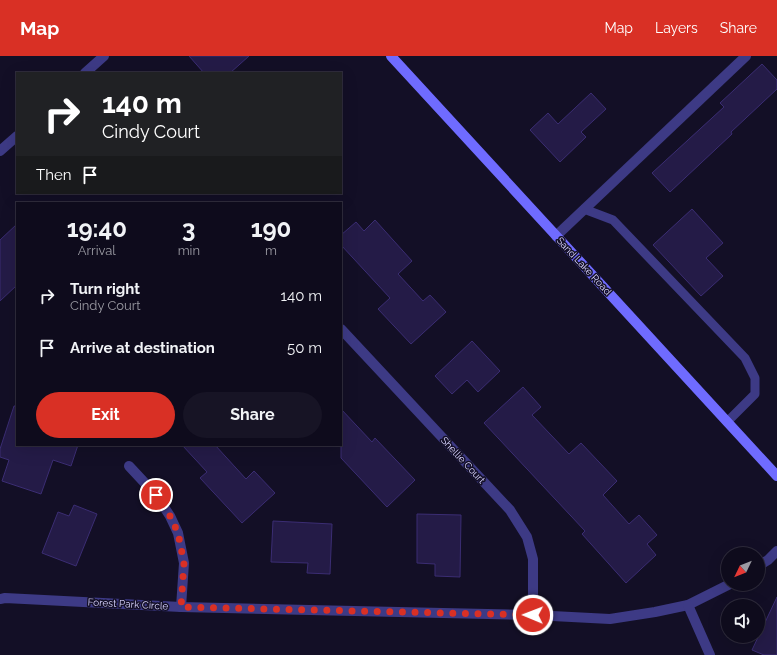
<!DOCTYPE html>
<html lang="en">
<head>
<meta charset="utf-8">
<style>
  body { margin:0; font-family:Raleway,sans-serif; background:#171425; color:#f1f3f6; height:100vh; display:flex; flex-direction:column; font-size:15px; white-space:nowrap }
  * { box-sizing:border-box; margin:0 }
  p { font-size:13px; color:#9b9ba3 }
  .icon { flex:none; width:22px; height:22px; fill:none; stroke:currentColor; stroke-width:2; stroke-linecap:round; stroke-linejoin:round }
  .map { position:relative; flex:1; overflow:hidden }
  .panel { position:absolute; left:16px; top:146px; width:326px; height:244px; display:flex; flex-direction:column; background:#0e0b1c; border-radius:0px; box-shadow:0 4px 16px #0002,0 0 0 1px #2e2b3b }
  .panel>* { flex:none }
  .top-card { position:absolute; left:16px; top:16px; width:326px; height:122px; border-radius:0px; box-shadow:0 4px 16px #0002,0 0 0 1px #2e2b3b; background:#202124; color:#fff; overflow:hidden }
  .needle { width:26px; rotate:227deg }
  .buttons { position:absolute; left:721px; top:491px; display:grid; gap:8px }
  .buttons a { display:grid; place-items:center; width:44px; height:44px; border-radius:50%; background:#0e0b1c; box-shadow:0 4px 16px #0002,0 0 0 1px #2e2b3b; font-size:20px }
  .pin { position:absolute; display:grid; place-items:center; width:34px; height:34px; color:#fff; margin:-17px; border:2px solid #fff; border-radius:50%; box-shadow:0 1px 4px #0007 }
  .me { position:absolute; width:44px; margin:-22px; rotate:271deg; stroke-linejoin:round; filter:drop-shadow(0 0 3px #0008) }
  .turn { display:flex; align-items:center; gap:14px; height:84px; padding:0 20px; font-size:18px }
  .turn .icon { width:52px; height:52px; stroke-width:2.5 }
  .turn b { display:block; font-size:28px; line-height:34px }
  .then { display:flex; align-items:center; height:38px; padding:0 20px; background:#0003; gap:8px; font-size:15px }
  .eta { display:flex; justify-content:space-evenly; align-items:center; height:68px; text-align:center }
  .eta b { font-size:24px; font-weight:700; line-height:28px }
  .action { display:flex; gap:8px; margin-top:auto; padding:8px 20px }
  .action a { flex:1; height:46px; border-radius:24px; background:#d93025; color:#fff; font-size:16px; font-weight:700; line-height:46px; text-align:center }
  .action a+a { background:#171425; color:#f1f3f6 }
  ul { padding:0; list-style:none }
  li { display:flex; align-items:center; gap:12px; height:52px; padding:0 20px }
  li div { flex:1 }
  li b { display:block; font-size:15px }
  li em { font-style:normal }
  header { display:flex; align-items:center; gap:24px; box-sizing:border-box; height:56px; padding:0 20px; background:#d93025; color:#fff }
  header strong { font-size:19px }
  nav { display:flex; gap:22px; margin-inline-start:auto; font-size:14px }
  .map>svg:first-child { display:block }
  .building { fill:#241b47; stroke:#3b2d73 }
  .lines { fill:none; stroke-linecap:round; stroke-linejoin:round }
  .lane { stroke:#3d3a85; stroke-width:9 }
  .street { stroke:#3d3a85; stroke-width:10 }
  .secondary { stroke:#6f6bff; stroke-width:10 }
  .route { stroke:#d93025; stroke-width:7; stroke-dasharray:0 12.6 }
  .labels { text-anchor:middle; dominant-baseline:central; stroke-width:3; stroke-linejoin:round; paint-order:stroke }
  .street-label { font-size:10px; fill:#d9d4ff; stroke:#130f26 }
</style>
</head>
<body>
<header>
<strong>Map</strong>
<nav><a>Map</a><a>Layers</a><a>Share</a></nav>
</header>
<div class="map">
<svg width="777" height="599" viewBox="0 0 777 599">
  <rect width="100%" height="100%" fill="#130f26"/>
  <g class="building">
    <polygon points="189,0 249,0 230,17 204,17"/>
    <polygon points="762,8 777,24 777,33 731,76 732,78 670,136 652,117 724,51 720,47"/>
    <polygon points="591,37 606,53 581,76 586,81 560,106 530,74 548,57 558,68"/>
    <polygon points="692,153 723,187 706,202 723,220 701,240 653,189"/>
    <polygon points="375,164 412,205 398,218 423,245 430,239 446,256 411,288 378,253 390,242 341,189 341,179 356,166 364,175"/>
    <polygon points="17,168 17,229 0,245 0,184"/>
    <polygon points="472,285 500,315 478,336 467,324 452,338 435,320"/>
    <polygon points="523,331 541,351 532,359 569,398 581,387 617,425 603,439 629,468 639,459 657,479 647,488 656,499 626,527 582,478 585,475 484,367"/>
    <polygon points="14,350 17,350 17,389 78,389 71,410 53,404 41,438 2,425 9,404 0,401 0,393"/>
    <polygon points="341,353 372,386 375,382 415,424 387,451 341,402"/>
    <polygon points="182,389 215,389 246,423 254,415 275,437 242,467 200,422 207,416"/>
    <polygon points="74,449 97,458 76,510 42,497 58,456 69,460"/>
    <polygon points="417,458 461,459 460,521 435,520 435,508 417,507"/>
    <polygon points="273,465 332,468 330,518 307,517 308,507 271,506"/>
    <polygon points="777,541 777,599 764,599 752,594"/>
  </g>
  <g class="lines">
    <polyline class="lane" points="584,153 613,164 745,302 755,322 755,338 727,366"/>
    <g class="street">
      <polyline points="85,17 104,0"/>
      <polyline points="0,95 17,80"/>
      <polyline points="556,180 746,0"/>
      <polyline points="341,273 510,454 527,481 533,503 533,559"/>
      <polyline points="129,410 156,439 170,460 178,477 184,507 181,551"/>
      <polyline points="758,510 768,504 777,495"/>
      <polyline points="0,543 5,542 181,551 533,559 610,563 655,556 688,549 730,528"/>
      <polyline points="688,549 710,599"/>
    </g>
    <polyline class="secondary" points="391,0 777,420"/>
  </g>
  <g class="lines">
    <polyline class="route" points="156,439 170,460 178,477 184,507 181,551 533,559"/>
  </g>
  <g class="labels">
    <g class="street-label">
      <text transform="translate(584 210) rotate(47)">Sand Lake Road</text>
      <text transform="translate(463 404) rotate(47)">Shellie Court</text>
      <text transform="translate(128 548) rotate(3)">Forest Park Circle</text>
    </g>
  </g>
</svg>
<div class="buttons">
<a><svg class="needle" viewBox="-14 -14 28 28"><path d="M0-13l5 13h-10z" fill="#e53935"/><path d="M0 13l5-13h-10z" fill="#9b9ba3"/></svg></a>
<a><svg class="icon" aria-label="sound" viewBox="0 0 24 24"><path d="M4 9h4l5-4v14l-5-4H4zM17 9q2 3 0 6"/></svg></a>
</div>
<div class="pin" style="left:156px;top:439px;background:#d93025"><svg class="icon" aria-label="arrive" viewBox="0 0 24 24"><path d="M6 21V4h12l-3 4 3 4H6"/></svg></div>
<svg class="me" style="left:533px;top:559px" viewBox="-20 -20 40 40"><circle r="17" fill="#d93025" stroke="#fff" stroke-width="3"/><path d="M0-11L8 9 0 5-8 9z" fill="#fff"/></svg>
<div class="top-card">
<div class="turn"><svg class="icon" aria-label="right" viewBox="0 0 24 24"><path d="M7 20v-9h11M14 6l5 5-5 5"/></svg><div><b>140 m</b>Cindy Court</div></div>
<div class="then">Then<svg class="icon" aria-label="arrive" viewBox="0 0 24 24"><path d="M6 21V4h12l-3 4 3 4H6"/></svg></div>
</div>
<section class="panel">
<div class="eta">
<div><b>19:40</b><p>Arrival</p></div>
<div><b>3</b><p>min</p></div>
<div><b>190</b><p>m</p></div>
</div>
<ul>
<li><svg class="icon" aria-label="right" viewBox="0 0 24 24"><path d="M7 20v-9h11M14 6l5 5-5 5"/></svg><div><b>Turn right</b><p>Cindy Court</p></div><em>140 m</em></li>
<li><svg class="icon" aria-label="arrive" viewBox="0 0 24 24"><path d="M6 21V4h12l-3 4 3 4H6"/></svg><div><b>Arrive at destination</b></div><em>50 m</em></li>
</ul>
<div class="action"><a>Exit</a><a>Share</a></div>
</section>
</div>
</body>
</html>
